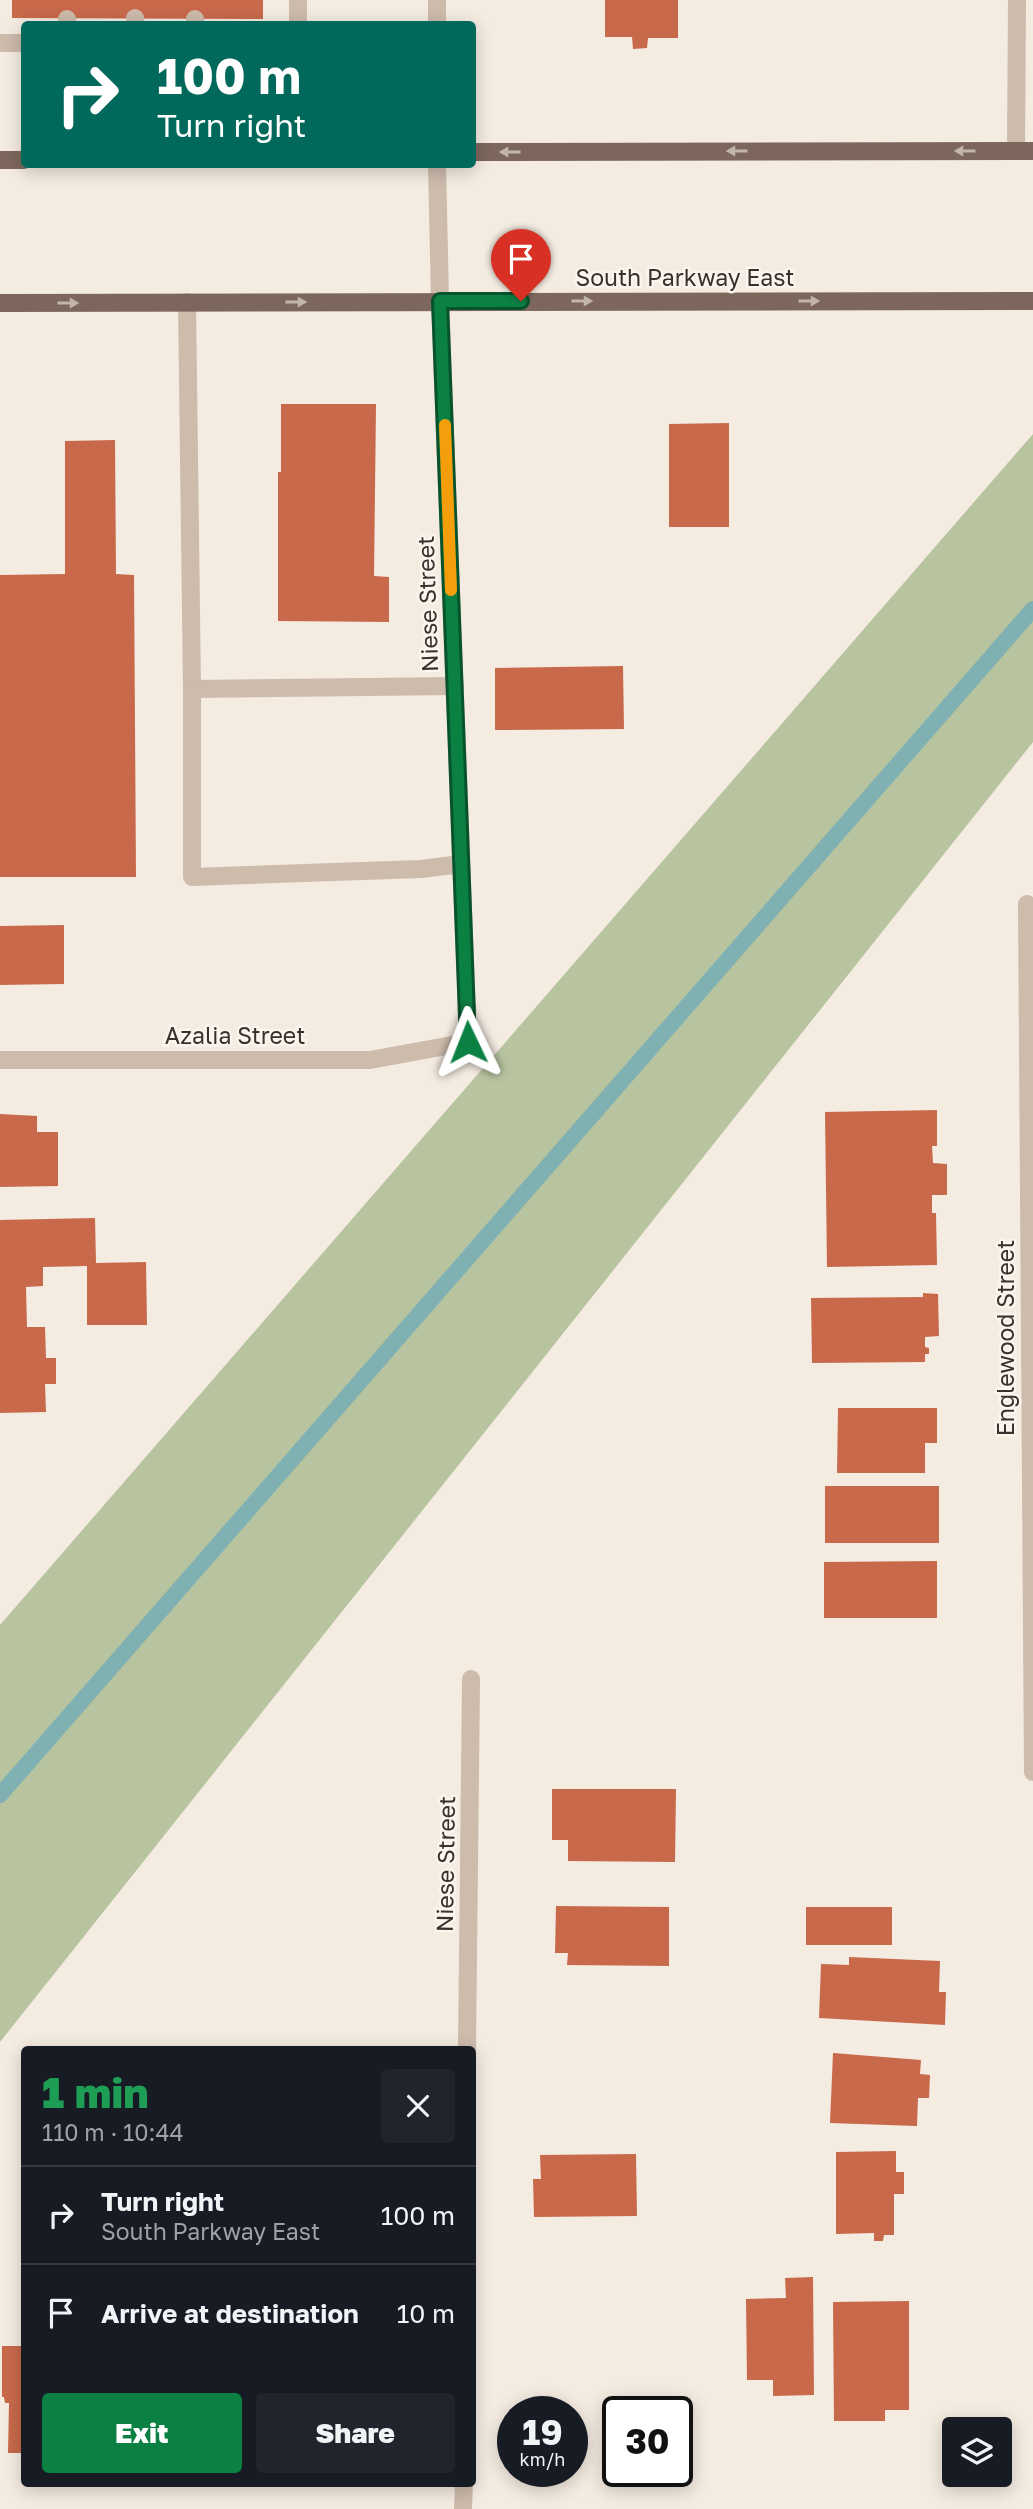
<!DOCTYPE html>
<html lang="en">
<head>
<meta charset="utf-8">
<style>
  body { margin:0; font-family:"Golos Text",sans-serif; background:#20242c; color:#f1f3f6; height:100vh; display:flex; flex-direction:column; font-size:26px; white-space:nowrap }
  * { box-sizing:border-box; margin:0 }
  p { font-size:23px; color:#9ea1a6 }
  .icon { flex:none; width:38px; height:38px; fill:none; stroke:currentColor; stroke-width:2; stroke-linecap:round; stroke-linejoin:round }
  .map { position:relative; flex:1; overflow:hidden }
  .side { position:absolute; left:21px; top:2046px; width:455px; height:441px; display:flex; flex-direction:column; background:#171b24; border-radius:7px; box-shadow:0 4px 18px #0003 }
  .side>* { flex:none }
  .banner { position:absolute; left:21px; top:21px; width:455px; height:147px; border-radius:7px; box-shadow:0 4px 18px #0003; background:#00695c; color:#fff; overflow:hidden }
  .fabs { position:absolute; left:942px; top:2417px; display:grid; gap:14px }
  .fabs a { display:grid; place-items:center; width:70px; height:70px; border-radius:7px; background:#171b24; box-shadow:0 4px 18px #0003; font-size:35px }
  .speed { position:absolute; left:497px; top:2396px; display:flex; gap:14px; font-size:35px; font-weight:700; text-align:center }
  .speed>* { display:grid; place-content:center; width:91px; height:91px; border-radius:50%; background:#171b24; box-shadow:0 4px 18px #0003; line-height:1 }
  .speed small { font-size:18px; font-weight:400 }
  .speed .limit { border:4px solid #111; border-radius:10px; background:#fff; color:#111 }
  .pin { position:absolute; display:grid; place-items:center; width:60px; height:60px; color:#fff; margin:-72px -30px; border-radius:50% 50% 50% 0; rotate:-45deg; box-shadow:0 0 7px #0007 }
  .pin .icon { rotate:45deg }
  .me { position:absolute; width:77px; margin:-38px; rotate:358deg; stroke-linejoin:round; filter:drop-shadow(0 0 5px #0008) }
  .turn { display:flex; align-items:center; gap:24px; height:147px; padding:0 21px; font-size:32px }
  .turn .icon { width:91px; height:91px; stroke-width:2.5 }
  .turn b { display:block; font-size:49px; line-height:60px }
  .round { display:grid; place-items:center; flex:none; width:74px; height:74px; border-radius:7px; background:#20242c }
  .overview { display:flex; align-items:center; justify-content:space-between; height:119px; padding:0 21px }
  h1 { font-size:42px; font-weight:800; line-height:52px; color:#1e9e55 }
  .cta { display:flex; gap:14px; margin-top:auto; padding:14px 21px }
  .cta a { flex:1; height:80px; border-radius:7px; background:#0b8043; color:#fff; font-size:28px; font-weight:800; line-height:80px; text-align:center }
  .cta a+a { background:#20242c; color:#f1f3f6 }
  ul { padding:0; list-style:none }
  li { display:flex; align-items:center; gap:21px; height:98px; padding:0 21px; border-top:2px solid #363941 }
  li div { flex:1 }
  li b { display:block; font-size:26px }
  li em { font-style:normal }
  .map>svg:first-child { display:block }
  .green { fill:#b8c4a0 }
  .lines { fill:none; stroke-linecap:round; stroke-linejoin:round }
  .stream { stroke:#7fb0b2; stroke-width:16 }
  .building { fill:#c8694b }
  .service { stroke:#cdbbac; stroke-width:18 }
  .minor { stroke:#cdbbac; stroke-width:18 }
  .primary { stroke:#7d675c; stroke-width:18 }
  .oneway { fill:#c2b5ac }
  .route-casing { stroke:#07532c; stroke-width:18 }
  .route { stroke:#0b8043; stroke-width:12 }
  .slow { stroke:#f59e0b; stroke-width:12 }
  .labels { text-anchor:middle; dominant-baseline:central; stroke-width:5; stroke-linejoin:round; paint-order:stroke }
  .street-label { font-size:23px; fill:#3b302b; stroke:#fbf5ee }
</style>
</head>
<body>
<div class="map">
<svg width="1033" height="2509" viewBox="0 0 1033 2509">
  <rect width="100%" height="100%" fill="#f4ebe1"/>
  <polygon class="green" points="1033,434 1033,742 0,2042 0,1625"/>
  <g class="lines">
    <polyline class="stream" points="0,1795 1033,609"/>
  </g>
  <g class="building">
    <polygon points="12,0 263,0 263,19 12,18"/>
    <polygon points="605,0 678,0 678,38 648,38 647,48 633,49 632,37 605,37"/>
    <polygon points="281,404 376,404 374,576 389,577 389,622 278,621 278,472 281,472"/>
    <polygon points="729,423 729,527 669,527 669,424"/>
    <polygon points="115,440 116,574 134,575 136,877 0,877 0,575 65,574 65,441"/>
    <polygon points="623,666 624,729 495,730 495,668"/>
    <polygon points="64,925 64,984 0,985 0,926"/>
    <polygon points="937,1110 937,1146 932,1146 933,1163 947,1164 947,1195 932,1195 932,1213 936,1213 937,1265 827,1267 825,1112"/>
    <polygon points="0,1114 37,1116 37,1132 58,1132 58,1186 0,1187"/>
    <polygon points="95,1218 96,1263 146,1262 147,1325 87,1325 87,1266 43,1267 43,1286 26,1287 27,1327 45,1327 46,1358 56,1358 56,1384 45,1384 46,1412 0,1413 0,1220"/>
    <polygon points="923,1293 938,1294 939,1336 925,1337 925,1347 929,1348 929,1354 925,1354 925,1362 812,1363 811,1298 923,1297"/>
    <polygon points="838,1408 937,1408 937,1443 925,1443 925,1473 837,1473"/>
    <rect x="825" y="1486" width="114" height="57"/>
    <polygon points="937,1561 937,1618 824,1618 824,1562"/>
    <polygon points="552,1789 676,1789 675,1862 568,1861 568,1840 552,1840"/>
    <polygon points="556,1906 669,1907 669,1966 567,1965 568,1953 555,1953"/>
    <rect x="806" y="1907" width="86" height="38"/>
    <polygon points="849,1957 940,1961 939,1992 946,1992 945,2025 819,2018 821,1964 849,1965"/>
    <polygon points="833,2053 921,2060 920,2074 930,2075 929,2098 918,2098 917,2126 830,2123"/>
    <polygon points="896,2151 896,2172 904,2172 904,2194 894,2194 894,2235 884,2235 883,2241 874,2241 874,2233 836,2234 836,2152"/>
    <polygon points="636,2154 637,2216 534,2217 533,2179 541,2179 540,2155"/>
    <polygon points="813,2277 814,2395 773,2396 773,2380 747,2380 746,2299 786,2298 785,2278"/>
    <polygon points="909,2301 909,2410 885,2410 885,2421 834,2421 833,2302"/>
    <polygon points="2,2346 24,2346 24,2453 8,2453 9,2403 5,2403 4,2397 2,2397"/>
  </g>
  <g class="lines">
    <g class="service">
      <polyline points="298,0 298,24"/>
      <polyline points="135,18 135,24"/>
      <polyline points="195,19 195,24"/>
      <polyline points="67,24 67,19"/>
      <polyline points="0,43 24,43"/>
      <polyline points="187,302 192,689 455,686"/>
      <polyline points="192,689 192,877 421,869 461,864"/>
    </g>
    <g class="minor">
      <polyline points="437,24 437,0"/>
      <polyline points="1016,151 1017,0"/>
      <polyline points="1027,904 1033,1772"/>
      <polyline points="0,1060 370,1060 468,1042 440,301 437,164"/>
      <polyline points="467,2049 471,1679"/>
      <polyline points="463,2509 464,2483"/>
    </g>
    <g class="primary">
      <polyline points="472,152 1033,151"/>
      <polyline points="0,160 24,160"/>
      <polyline points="0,303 1033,301"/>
    </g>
  </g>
  <defs><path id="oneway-solid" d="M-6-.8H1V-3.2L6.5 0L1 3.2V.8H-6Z" transform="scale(1.75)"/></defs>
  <g class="oneway">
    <use href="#oneway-solid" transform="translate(737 151) rotate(180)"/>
    <use href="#oneway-solid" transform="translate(965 151) rotate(180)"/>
    <use href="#oneway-solid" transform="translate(510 152) rotate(180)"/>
    <use href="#oneway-solid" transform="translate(582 301)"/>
    <use href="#oneway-solid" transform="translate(809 301)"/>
    <use href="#oneway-solid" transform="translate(296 302)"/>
    <use href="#oneway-solid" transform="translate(68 303)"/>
  </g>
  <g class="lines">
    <defs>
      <polyline id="route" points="468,1042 440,301 521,301"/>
    </defs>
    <use href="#route" class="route-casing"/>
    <use href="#route" class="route"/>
    <polyline class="slow" points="445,425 451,590"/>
  </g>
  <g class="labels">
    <g class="street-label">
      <text x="685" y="277">South Parkway East</text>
      <text transform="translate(427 604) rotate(-92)">Niese Street</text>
      <text x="235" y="1035">Azalia Street</text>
      <text transform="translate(1005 1338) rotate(-90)">Englewood Street</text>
      <text transform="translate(445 1864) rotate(-89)">Niese Street</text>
    </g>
  </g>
</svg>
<div class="fabs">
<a><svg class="icon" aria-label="layers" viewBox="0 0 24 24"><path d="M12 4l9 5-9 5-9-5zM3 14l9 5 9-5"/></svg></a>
</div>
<div class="speed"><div>19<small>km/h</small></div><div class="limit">30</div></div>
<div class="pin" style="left:521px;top:301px;background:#d93025"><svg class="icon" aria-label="arrive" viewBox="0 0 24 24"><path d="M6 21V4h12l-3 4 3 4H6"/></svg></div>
<svg class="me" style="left:468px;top:1042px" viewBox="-20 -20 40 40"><path d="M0-17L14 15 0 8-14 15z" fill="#0b8043" stroke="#fff" stroke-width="4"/></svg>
<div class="banner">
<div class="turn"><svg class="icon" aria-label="right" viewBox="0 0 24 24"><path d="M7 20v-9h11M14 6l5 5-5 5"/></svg><div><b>100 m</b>Turn right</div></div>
</div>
<section class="side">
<div class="overview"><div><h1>1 min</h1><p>110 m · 10:44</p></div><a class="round"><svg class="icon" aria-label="close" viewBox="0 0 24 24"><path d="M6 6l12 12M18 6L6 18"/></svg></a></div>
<ul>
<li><svg class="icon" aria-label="right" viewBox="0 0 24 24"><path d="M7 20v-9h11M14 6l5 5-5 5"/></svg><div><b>Turn right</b><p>South Parkway East</p></div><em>100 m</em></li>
<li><svg class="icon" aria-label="arrive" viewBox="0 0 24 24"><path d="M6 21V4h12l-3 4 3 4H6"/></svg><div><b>Arrive at destination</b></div><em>10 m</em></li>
</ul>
<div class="cta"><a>Exit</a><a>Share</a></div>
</section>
</div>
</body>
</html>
